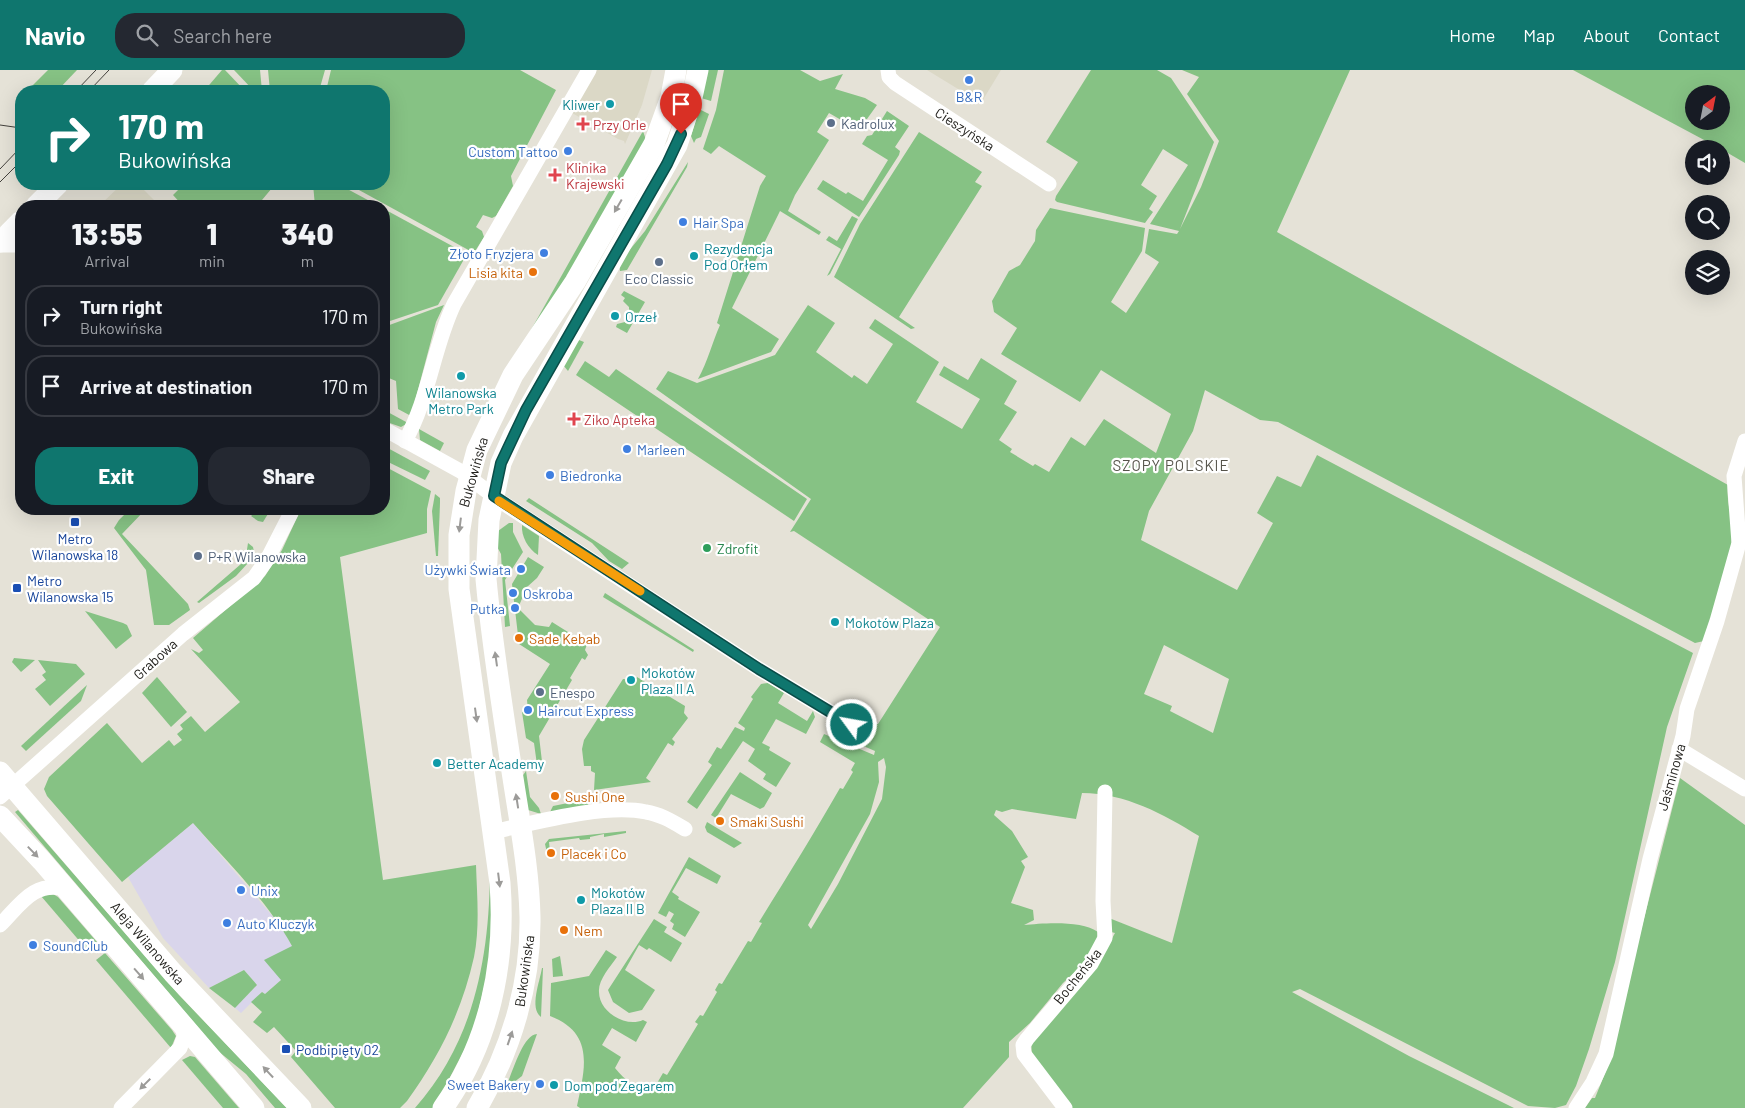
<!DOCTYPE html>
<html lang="en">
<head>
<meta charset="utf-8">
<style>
  body { margin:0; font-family:Barlow,sans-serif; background:#242831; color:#f1f3f6; height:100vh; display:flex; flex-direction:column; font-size:19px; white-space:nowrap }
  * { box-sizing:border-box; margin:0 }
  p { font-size:16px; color:#9ea1a6 }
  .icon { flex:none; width:28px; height:28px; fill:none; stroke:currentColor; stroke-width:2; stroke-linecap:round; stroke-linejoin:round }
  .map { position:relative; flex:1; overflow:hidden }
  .sheet { position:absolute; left:15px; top:130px; width:375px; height:315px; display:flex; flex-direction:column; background:#171b24; border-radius:20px; box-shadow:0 5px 20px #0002 }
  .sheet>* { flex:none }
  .guide { position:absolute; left:15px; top:15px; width:375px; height:105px; border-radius:20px; box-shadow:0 5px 20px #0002; background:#0f766e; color:#fff; overflow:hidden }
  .needle { width:32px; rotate:32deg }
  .controls { position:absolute; left:1685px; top:15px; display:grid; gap:10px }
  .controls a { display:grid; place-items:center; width:45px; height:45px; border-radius:50%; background:#171b24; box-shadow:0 5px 20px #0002; font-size:25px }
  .pin { position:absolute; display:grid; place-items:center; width:42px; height:42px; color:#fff; margin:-51px -21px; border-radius:50% 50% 50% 0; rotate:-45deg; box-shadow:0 0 5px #0007 }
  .pin .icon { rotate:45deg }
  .me { position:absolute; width:55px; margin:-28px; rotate:302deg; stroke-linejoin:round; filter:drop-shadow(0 0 4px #0008) }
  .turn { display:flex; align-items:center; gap:18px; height:105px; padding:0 20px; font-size:22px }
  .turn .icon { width:65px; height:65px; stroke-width:2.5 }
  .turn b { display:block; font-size:35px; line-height:42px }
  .eta { display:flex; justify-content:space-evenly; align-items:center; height:85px; text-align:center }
  .eta b { font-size:30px; font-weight:800; line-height:35px }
  .button { display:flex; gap:10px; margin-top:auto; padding:10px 20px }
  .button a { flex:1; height:58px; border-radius:20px; background:#0f766e; color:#fff; font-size:20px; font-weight:800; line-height:58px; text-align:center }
  .button a+a { background:#242831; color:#f1f3f6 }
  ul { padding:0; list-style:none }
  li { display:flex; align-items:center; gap:15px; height:62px; margin:0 10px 8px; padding:0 10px; border:2px solid #363941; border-radius:20px }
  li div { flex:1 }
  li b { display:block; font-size:19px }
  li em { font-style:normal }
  header { display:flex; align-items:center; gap:30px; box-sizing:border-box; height:70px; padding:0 25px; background:#0f766e; color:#fff }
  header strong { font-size:24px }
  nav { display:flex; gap:28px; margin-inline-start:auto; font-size:18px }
  .search { width:350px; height:45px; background:#242831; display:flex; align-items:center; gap:12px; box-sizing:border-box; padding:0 18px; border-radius:20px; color:#9ea1a6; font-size:19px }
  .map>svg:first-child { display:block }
  .built { fill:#dbd8c6 }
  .industrial { fill:#d9d5eb }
  .green { fill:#86c284; fill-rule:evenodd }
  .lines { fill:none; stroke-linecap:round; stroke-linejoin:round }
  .street { stroke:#fff; stroke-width:15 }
  .secondary { stroke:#fff; stroke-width:21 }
  .tram { stroke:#44423d; stroke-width:1 }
  .oneway { fill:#9c9b99 }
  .route-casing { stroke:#0a4d48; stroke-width:12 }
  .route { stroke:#0f766e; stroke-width:9 }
  .slow { stroke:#f59e0b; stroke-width:9 }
  .shop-dot { fill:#3f7fe0; stroke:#fff; stroke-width:2 }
  .culture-dot { fill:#0f9aa8; stroke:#fff; stroke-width:2 }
  .service-dot { fill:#5c6f8a; stroke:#fff; stroke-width:2 }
  .health-dot { fill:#e0444e; stroke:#fff; stroke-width:2 }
  .food-dot { fill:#e8710a; stroke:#fff; stroke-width:2 }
  .transit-dot { fill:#1a4fb4; stroke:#fff; stroke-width:2 }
  .leisure-dot { fill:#2e9e5b; stroke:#fff; stroke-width:2 }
  .labels { text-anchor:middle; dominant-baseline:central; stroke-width:4.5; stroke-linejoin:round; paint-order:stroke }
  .shop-label { font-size:14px; fill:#366cbe; stroke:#fff; text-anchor:start }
  .culture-label { font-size:14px; fill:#0d838f; stroke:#fff; text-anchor:start }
  .service-label { font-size:14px; fill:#4e5e75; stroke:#fff; text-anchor:start }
  .health-label { font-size:14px; fill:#be3a42; stroke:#fff; text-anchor:start }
  .street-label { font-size:14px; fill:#22211d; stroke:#fff }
  .food-label { font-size:14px; fill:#c56008; stroke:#fff; text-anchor:start }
  .transit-label { font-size:14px; fill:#164399; stroke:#fff; text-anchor:start }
  .leisure-label { font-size:14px; fill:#27864d; stroke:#fff; text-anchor:start }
  .neighbourhood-label { font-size:15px; letter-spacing:1px; fill:#56544b; stroke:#fff }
</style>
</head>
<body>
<header>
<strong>Navio</strong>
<div class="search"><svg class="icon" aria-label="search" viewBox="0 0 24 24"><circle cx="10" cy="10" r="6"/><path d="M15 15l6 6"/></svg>Search here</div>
<nav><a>Home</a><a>Map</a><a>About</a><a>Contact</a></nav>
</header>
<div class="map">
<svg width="1745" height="1038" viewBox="0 0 1745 1038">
  <rect width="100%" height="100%" fill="#e5e2d7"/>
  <g class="built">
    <polygon points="597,0 652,0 642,35 625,74 624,71 618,69 572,43"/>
    <polygon points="927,0 1001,0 981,33"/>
    <polygon points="122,114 138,114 160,136 99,136"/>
  </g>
  <polygon class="industrial" points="193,753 281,856 292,876 281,910 265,924 262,922 241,943 235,938 257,915 244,900 209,918 163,868 128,807"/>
  <g class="green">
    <polygon points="48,0 77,0 57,21 27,21"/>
    <polygon points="222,0 225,0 245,21 204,21"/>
    <polygon points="234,0 260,0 262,21 254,21"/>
    <polygon points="268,0 325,0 319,21 270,21"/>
    <polygon points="331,0 520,0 556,20 511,106 513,116 496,146 492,148 483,145 476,157 482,161 484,167 474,183 348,114 384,114 384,21 326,21"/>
    <polygon points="707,0 718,0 711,31 701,28"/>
    <path d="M724,0H800L820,11L843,4L835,19L865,28L877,35L867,49L848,54L829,43L817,62L829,70L795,125L788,141L821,162L819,165L780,141L732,238L779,269L771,282L698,309C708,291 712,273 720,255L717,253L760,116L766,106L719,76L711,84L703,79L716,40Z"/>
    <path d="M1091,0H1157L1171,8L1214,72L1180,159L1201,117L1219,71L1187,24L1199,7L1182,0H1350L1277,162L1728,415C1726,433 1733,448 1732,465C1731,501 1715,537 1704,571L1695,573L1278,352L1260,350L1205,320L1193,361L1149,441L1141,470L1237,520L1273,453L1257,443L1277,406L1301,417L1317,385L1693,583L1667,657L1615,892L1589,979L1576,1016L1566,1035L1555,1038L1528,1036L1300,919L1292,922L1409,986L1514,1038H1069L1032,986L1031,969L1100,890L1115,863L1107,861L1109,848L1172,873L1199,766C1163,744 1125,723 1082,723L1076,749L1012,739L1002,742L996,740L994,745L1012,761L1028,787L1021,791L1025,797L1011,833L1033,840L1034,850L1024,855C1043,853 1082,850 1098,862L1095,883L1063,913L1030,953L1009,972V987L963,1038H580L577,1036C585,999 595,963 550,946L551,913L589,906L606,880L617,887C610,897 598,910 599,922C599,942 626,958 643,950L647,952L636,972L612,958L602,975L621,987L615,998C625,1011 637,1018 653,1020L663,1003L667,1005L698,954L695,952L700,945L703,946L717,922L715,920L719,913L722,914L748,871L751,872L762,853L759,852C787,807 813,765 840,718L843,719L853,702L851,700L855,693L820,672L824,664L874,685L875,681L840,666L829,654H833L855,667L864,654H878L940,557L794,461L790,462L811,429L656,319L668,301L697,313L775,285L808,235L835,253L816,282L852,308L854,305L867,314L893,274L869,258L875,249L939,292L916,332L962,359L980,329L939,305L944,296L968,310L981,288L1017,311L1004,334L1017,342L999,370L1012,379L1010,382L1033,396L1035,394L1049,402L1071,367L1085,376L1104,349L1156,383L1171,344L1101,300L1080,332L1001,284L1017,258L994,242L992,231L1009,201L1020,195L1035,171L1036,160L1050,138L1145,158L1142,181L1111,232L1126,243L1159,192L1145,183L1149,159L1177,164L1179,161L1150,154L1188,95L1163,79L1141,115L1157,126L1149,139L1153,142L1145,153L1057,132L1055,130L1056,126L1078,92L1046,72ZM1164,575L1229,609L1213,663L1170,641L1172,636L1144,624ZM884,688L886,697L882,729L838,814L811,859L808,855L870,744L879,712L878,692Z"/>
    <path d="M1573,0H1745V93L1721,79ZM1694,24H1721V51H1694Z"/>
    <polygon points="699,39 709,44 701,67 696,69 694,73 691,66"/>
    <polygon points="887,41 909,56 895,77 900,81 899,85 859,147 817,119 823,110 846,124 848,122 863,131 888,90 862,74 867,66 872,65"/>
    <polygon points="643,61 646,70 565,212 527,267"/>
    <polygon points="919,62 982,102 975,112 982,116 899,247 915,258 911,259 834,207 860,154"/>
    <polygon points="688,92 687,97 627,200 620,201 619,193 645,161"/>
    <polygon points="175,114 271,114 272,118 262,130 213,136 183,136 173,125 179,119"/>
    <polygon points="313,114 338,114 379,136 315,136"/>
    <polygon points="384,139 467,184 438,235 384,253"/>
    <polygon points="852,146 858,149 830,204 827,206 841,179 826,170 829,166 837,171"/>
    <polygon points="624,221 645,232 627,263 616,257 617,254 625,252 629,246 629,237 623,231 625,228 621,225"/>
    <polygon points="444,235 436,252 411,346 398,339 396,311 384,306 384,257"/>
    <polygon points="579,270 584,272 568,301 563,295 573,273"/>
    <polygon points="585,291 609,307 616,299 807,429 794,451 576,305"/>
    <polygon points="384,340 408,353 401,357 384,351"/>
    <polygon points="419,359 444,373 440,381 420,370"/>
    <polygon points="384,376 430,401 425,410 384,390"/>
    <path d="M384,396L431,421L427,439V463L340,487L383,810L476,795C477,825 480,858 474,887C462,941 439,987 407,1031L400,1038H335L291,987L296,981L274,957L267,963L253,952L262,942L251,932L262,922L265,924L281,910L264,890L292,876C267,830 227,792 193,753L122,812L47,726L44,719L49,707L107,653L142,693L169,670L174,676L182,670L177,664L183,659L180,655L191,646L205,662L240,632L191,579L199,583L203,580L193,568L265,506L282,480L301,439H384Z"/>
    <polygon points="435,424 440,428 440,433 438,486 436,486 432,441"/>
    <polygon points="529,428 629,493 622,499 609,491 592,473 526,431"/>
    <polygon points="130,439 146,439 122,464 188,534 190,540 169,555 154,555 146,500 114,458 119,450"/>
    <polygon points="259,439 271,439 263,452 258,451 251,446"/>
    <polygon points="509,453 513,453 513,462 523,482 505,510 510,556 505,557 501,484 494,471 498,461"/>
    <path d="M522,455L539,466L538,485C528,479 521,466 522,455Z"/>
    <polygon points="248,473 253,477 254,482 248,493 236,506 199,533 197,532 241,494 246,486"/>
    <polygon points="528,487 544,497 537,508 527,517 518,538 535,555 549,557 552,552 587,574 585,580 588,585 585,590 582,588 570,608 572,610 539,666 543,700 538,702 534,673 526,668 522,642 528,641 527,630 550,594 519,574 512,514"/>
    <polygon points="605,523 694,580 693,582 603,527"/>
    <polygon points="85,541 123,553 127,555 132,566 116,579"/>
    <polygon points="14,588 35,590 21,602 12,592"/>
    <polygon points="38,590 76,594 85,604 50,636 35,619 46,610 42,605 46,602"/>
    <polygon points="157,607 187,642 171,657 142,623"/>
    <polygon points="637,607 685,636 684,643 688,648 672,669 675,672 673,676 668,673 646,708 651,712 594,720 595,703 591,701 591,696 584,696 582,679 584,670 623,609 635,610"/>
    <polygon points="768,613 784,623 778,633 807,651 813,641 815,647 806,664 776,649 762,673 770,677 769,680 791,693 776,717 763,709 766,704 748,691 755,679 743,671 697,739 687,732 712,695 708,692 717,677 721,679 735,657 744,661 745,658 738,653 753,629 751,627 761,614"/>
    <polygon points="87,615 81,631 26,681 21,676"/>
    <polygon points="526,701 530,727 539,738 541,744 528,740 521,708"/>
    <polygon points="740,702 772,723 764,737 760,739 731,724 716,748 711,745"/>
    <polygon points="1680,708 1745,755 1745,1038 1585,1038 1592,1028 1595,1028 1612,986 1627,915"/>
    <polygon points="583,730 590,736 550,742 553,736"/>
    <polygon points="18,740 179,925 287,1038 275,1038 246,1004 218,981 15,742"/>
    <polygon points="707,752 742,773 734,778 707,762 705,757"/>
    <polygon points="626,761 626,763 604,767 604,764 590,767 590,769 580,770 579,768 549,772 550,782 548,785 547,783 545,774 549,769"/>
    <polygon points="689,787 721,806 717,814 686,798 672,822 679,827 678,829 700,842 685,867 672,859 674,854 670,851 674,844 669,841 666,847 658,843"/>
    <path d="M490,795L492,884L473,963L434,1038H415C476,969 490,883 490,795Z"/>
    <polygon points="53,824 58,827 97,872 88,881 41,826"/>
    <polygon points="654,849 667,857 664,862 682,873 671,892 649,878 647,880 639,875 625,900 655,920 642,940 629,943 613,932 608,920"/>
    <polygon points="105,883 172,960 176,966 171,978 96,890"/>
    <polygon points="560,886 563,906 553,907 552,889"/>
    <path d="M542,898H543L541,947C529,938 540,911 542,898Z"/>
    <polygon points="244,900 257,915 235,938 209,918"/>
    <path d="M537,964L522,1006L505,1019C512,1005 522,965 537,964Z"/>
    <polygon points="190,986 195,987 239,1038 223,1038 182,990"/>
  </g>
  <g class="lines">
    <g class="street">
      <polyline points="888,0 889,7 895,13 1049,114"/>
      <polyline points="0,175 21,175"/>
      <polyline points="384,359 462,402 500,431 759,599 852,655"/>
      <path d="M405,371C429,329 433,278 454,234L589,0"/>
      <polyline points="1679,679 1745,719"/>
      <polyline points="0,727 183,564 254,508 268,488 293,439"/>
      <path d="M492,762C534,753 605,733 646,742C660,744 673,752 685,759"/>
      <path d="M0,855C20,835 34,810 66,819"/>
      <polyline points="121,1038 180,978 184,967 183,955"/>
      <polyline points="1065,1038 1024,984 1023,975 1027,969 1091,894 1105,868 1103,831 1105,722"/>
      <polyline points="1576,1038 1593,1012 1606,984 1650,789 1683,666 1687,639 1717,551 1739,473 1734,406 1745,371"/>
    </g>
    <g class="secondary">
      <polyline points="152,21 172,0"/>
      <polyline points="36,136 58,114"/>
      <polyline points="0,172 21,151"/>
      <polyline points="0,702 173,903 301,1038"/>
      <polyline points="0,746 42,791 254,1038"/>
      <path d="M443,1038C490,972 506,892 500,813L459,519V465L466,421L477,380L513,305L575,212L654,74L671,27L676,0"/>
      <path d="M477,1038C511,981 531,914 530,847C529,800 520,754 513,708C503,642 492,575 486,509L489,450L501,393L513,366L677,75L691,32L698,0"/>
    </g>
    <g class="tram">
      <polyline points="76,21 96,0"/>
      <polyline points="89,21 109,0"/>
      <polyline points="0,55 21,58"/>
      <polyline points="0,99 21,77"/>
      <polyline points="0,112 21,91"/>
    </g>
  </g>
  <defs><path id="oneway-solid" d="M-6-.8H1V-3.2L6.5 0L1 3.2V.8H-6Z" transform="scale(1.25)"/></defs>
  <g class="oneway">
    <use href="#oneway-solid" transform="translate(618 136) rotate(120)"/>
    <use href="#oneway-solid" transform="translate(460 455) rotate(97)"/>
    <use href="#oneway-solid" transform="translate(496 589) rotate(-98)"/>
    <use href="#oneway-solid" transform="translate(476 645) rotate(82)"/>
    <use href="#oneway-solid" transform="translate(517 731) rotate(-99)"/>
    <use href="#oneway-solid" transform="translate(33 782) rotate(46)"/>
    <use href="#oneway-solid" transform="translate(499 810) rotate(83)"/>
    <use href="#oneway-solid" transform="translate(139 904) rotate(49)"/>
    <use href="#oneway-solid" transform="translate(510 968) rotate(-71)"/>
    <use href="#oneway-solid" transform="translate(268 1002) rotate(-133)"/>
    <use href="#oneway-solid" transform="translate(145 1014) rotate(135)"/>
  </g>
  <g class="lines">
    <defs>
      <polyline id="route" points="681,64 667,94 526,340 501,393 494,426 759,599 852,655"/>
    </defs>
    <use href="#route" class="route-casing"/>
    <use href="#route" class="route"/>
    <polyline class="slow" points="499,431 640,521"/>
  </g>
  <g class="shop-dot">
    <circle cx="969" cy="10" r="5"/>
    <circle cx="568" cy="81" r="5"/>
    <circle cx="683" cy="152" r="5"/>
    <circle cx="544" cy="183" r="5"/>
    <circle cx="627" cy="379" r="5"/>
    <circle cx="550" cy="405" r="5"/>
    <circle cx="521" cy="499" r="5"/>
    <circle cx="513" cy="523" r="5"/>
    <circle cx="515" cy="538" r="5"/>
    <circle cx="528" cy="640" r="5"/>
    <circle cx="241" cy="820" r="5"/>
    <circle cx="227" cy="853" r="5"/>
    <circle cx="33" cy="875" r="5"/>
    <circle cx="540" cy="1014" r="5"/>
  </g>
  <g class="culture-dot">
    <circle cx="610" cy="34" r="5"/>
    <circle cx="694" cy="186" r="5"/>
    <circle cx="615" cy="246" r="5"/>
    <circle cx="461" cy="306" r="5"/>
    <circle cx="835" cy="552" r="5"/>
    <circle cx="631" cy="610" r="5"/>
    <circle cx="437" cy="693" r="5"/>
    <circle cx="581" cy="830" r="5"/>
    <circle cx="554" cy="1015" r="5"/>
  </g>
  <g class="service-dot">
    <circle cx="831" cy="53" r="5"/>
    <circle cx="659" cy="192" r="5"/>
    <circle cx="198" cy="486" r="5"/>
    <circle cx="540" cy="622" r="5"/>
  </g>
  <g class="health-dot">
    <path d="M580.5 46.5h5v5h5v5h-5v5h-5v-5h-5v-5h5z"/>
    <path d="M552.5 97.5h5v5h5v5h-5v5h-5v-5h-5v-5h5z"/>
    <path d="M571.5 341.5h5v5h5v5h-5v5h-5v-5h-5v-5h5z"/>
  </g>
  <g class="food-dot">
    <circle cx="533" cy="202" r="5"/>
    <circle cx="519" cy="568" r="5"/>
    <circle cx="555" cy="726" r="5"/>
    <circle cx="720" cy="751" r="5"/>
    <circle cx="551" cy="783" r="5"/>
    <circle cx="564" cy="860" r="5"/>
  </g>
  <g class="transit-dot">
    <rect x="70" y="447" width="10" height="10" rx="2.5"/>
    <rect x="12" y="513" width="10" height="10" rx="2.5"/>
    <rect x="281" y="974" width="10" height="10" rx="2.5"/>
  </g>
  <circle class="leisure-dot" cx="707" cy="478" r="5"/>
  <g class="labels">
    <g class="shop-label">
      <text x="969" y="26" text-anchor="middle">B&amp;R</text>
      <text x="558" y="81" text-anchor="end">Custom Tattoo</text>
      <text x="693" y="152">Hair Spa</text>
      <text x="534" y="183" text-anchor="end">Złoto Fryzjera</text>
      <text x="637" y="379">Marleen</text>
      <text x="560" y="405">Biedronka</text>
      <text x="511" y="499" text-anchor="end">Używki Świata</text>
      <text x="523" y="523">Oskroba</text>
      <text x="505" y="538" text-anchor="end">Putka</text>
      <text x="538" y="640">Haircut Express</text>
      <text x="251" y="820">Unix</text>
      <text x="237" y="853">Auto Kluczyk</text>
      <text x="43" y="875">SoundClub</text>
      <text x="530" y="1014" text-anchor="end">Sweet Bakery</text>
    </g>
    <g class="culture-label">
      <text x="600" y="34" text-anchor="end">Kliwer</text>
      <text x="704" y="178">Rezydencja<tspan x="704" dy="16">Pod Orłem</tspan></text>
      <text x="625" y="246">Orzeł</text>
      <text x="461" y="322" text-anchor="middle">Wilanowska<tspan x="461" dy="16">Metro Park</tspan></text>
      <text x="845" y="552">Mokotów Plaza</text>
      <text x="641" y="602">Mokotów<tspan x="641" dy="16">Plaza II A</tspan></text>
      <text x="447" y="693">Better Academy</text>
      <text x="591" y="822">Mokotów<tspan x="591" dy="16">Plaza II B</tspan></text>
      <text x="564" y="1015">Dom pod Zegarem</text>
    </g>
    <g class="service-label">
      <text x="841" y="53">Kadrolux</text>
      <text x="659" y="208" text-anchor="middle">Eco Classic</text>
      <text x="208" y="486">P+R Wilanowska</text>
      <text x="550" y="622">Enespo</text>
    </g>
    <g class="health-label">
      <text x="593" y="54">Przy Orle</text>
      <text x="566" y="97">Klinika<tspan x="566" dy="16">Krajewski</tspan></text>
      <text x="584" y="349">Ziko Apteka</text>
    </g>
    <g class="street-label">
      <text transform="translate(965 59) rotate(33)">Cieszyńska</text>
      <text transform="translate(473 402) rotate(-74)">Bukowińska</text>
      <text transform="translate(155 589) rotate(-42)">Grabowa</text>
      <text transform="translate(1671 707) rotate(-74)">Jaśminowa</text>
      <text transform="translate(148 873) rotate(49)">Aleja Wilanowska</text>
      <text transform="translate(524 901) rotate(-82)">Bukowińska</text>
      <text transform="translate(1077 906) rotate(-51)">Bocheńska</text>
    </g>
    <g class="food-label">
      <text x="523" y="202" text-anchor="end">Lisia kita</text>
      <text x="529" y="568">Sade Kebab</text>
      <text x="565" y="726">Sushi One</text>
      <text x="730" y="751">Smaki Sushi</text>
      <text x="561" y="783">Placek i Co</text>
      <text x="574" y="860">Nem</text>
    </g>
    <g class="transit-label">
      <text x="75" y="468" text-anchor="middle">Metro<tspan x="75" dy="16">Wilanowska 18</tspan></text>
      <text x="27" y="510">Metro<tspan x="27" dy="16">Wilanowska 15</tspan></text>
      <text x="296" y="979">Podbipięty 02</text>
    </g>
    <g class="leisure-label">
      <text x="717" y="478">Zdrofit</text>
    </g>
    <g class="neighbourhood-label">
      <text x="1171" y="395">SZOPY POLSKIE</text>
    </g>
  </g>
</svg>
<div class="controls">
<a><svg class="needle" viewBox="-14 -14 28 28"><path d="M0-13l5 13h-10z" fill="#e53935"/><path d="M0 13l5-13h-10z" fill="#9ea1a6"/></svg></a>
<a><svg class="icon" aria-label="sound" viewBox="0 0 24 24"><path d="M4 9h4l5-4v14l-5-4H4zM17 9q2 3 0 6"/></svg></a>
<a><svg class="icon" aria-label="search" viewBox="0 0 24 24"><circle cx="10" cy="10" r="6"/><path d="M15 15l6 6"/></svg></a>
<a><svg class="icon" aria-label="layers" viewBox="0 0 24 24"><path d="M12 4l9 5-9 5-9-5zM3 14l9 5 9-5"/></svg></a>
</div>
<div class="pin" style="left:681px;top:64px;background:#d93025"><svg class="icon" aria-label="arrive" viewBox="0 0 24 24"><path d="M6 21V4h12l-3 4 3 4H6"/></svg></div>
<svg class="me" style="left:852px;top:655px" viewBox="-20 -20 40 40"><circle r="17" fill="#0f766e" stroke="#fff" stroke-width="3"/><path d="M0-11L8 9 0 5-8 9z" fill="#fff"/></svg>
<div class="guide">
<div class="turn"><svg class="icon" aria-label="right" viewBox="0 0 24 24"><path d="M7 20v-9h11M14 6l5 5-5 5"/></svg><div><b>170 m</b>Bukowińska</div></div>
</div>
<section class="sheet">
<div class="eta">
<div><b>13:55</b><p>Arrival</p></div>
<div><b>1</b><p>min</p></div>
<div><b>340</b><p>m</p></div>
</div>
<ul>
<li><svg class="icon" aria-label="right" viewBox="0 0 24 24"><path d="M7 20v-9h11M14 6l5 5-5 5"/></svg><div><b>Turn right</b><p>Bukowińska</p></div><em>170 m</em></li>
<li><svg class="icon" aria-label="arrive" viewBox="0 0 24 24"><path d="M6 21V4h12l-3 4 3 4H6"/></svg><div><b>Arrive at destination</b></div><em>170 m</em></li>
</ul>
<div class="button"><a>Exit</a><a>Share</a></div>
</section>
</div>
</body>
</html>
